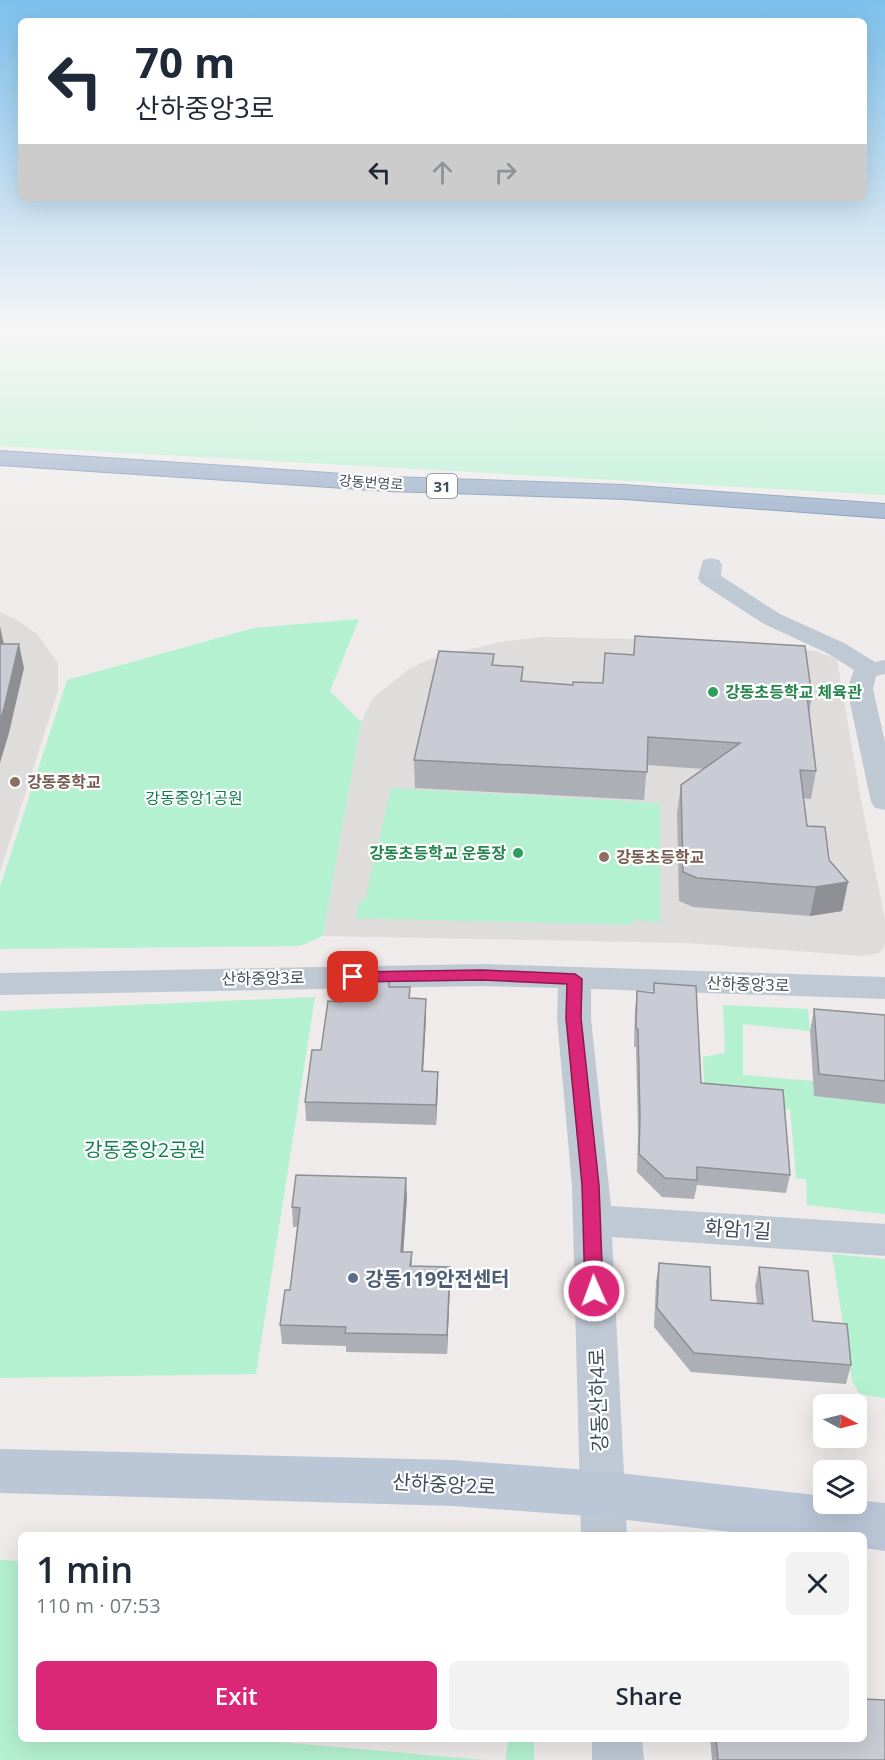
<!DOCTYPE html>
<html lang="en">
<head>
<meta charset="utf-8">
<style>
  body { margin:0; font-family:"Open Sans","Noto Sans KR",sans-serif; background:#f2f2f3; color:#1f2937; height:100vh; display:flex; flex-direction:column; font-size:22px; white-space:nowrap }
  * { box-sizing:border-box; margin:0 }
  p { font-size:20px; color:#747a83 }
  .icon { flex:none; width:33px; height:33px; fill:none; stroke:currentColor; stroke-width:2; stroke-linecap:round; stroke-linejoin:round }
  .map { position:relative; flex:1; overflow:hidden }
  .sheet { position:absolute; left:18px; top:1532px; width:849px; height:210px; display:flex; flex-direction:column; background:#fff; border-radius:9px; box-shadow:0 6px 24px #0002 }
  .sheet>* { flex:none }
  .top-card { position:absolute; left:18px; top:18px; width:849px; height:183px; border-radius:9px; box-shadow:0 6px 24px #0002; background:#fff; color:#1f2937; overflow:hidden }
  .needle { width:39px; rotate:97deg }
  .controls { position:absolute; left:813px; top:1394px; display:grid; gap:12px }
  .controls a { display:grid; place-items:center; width:54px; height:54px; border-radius:9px; background:#fff; box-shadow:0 6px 24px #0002; font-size:30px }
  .pin { position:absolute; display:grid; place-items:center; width:51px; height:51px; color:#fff; margin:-26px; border-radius:12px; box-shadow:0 3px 9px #0006 }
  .me { position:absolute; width:66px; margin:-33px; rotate:358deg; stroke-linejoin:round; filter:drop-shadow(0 0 4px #0008) }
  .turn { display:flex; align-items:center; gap:21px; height:126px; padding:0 18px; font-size:27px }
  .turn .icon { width:78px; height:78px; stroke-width:2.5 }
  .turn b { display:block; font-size:42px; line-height:51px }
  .lanes { display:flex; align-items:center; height:57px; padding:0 18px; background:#0003; justify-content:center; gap:30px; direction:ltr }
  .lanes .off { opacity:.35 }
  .round { display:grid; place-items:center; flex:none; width:63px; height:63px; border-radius:9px; background:#f2f2f3 }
  .overview { display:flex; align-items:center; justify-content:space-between; height:102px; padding:0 18px }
  h1 { font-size:36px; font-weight:600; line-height:45px }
  .cta { display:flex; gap:12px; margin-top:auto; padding:12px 18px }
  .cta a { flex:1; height:69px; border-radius:9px; background:#db2777; color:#fff; font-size:24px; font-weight:600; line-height:69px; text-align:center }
  .cta a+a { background:#f2f2f3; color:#1f2937 }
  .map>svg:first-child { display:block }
  .education { fill:#dfdcdc }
  .green { fill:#b3f1d0 }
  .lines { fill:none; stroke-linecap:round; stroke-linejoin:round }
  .trunk-casing { stroke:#6984ab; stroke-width:2 }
  .minor { fill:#bfc9d4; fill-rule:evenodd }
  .secondary { fill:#bbc6d7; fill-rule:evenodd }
  .trunk { fill:#92a8c6; fill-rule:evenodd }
  .wall { fill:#adafb6 }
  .shaded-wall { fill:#8d8f94 }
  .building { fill:#c9ccd4; stroke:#8d8f94; stroke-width:1.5 }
  .route { fill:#db2777; stroke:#8e194d; stroke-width:1.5 }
  .leisure-dot { fill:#2e9e5b; stroke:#fff; stroke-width:2 }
  .education-dot { fill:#8d6e63; stroke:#fff; stroke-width:2 }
  .service-dot { fill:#5c6f8a; stroke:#fff; stroke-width:2 }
  .labels { text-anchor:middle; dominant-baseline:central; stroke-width:4.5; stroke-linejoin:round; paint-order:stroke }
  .far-street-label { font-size:14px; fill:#424d5a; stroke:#fff }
  .shield { fill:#fff; stroke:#7b828c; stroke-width:1.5 }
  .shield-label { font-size:15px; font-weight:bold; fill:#424d5a }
  .leisure-label { font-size:16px; font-weight:bold; fill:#27864d; stroke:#fff; text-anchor:start }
  .education-label { font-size:16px; font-weight:bold; fill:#785e54; stroke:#fff; text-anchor:start }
  .park-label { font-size:16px; fill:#0f7f4f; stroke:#fff }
  .street-label { font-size:16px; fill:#424d5a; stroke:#fff }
  .near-park-label { font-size:20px; fill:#0f7f4f; stroke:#fff }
  .near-street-label { font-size:20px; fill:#424d5a; stroke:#fff }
  .near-service-label { font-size:20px; font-weight:bold; fill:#4e5e75; stroke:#fff; text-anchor:start }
</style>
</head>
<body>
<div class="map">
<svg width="885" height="1760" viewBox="0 0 885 1760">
  <rect width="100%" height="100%" fill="#eeebea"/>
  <g class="education">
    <polygon points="0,612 17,620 37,634 58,663 58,691 0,872"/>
    <polygon points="541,637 639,639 815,651 837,659 860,795 885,920 885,945 879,953 863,956 688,943 323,936 361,722 373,698 409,669 430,659 500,642"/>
  </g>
  <g class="green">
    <polygon points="0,334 885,334 885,495 0,446"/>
    <polygon points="359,619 330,691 361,722 323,936 300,946 0,949 0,887 67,680 254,628"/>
    <polygon points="391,788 660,803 660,922 632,920 631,925 356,918 359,902 365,900"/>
    <polygon points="315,997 256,1374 0,1378 0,1011"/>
    <polygon points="723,1005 808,1009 810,1031 743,1024 743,1075 813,1081 814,1096 885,1104 885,1214 807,1205 806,1179 796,1179 790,1109 705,1103 703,1057 725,1053"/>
    <polygon points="832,1254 885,1259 885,1398 860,1394 852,1381"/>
    <polygon points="0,1560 21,1561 21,1738 246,1739 485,1760 0,1760"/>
    <polygon points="508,1739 534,1739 534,1760 506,1760"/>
  </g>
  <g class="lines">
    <defs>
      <polygon id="trunk" points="0,451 389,477 624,485 885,504 885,518 624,499 389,491 0,465"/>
    </defs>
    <use href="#trunk" class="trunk-casing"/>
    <g class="minor">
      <polygon points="711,558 719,560 722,565 721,576 780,614 844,643 875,662 885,660 885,674 876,676 873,689 885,742 885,810 875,808 871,802 847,689 854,670 827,653 764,624 701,583 698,578 703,560"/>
      <polygon points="482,964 885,977 885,999 591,989 591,1019 611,1206 885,1224 885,1256 612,1237 627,1534 581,1534 572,1185 557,1019 558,988 482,986 0,995 0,973"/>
      <polygon points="592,1738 642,1738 644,1760 592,1760"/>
    </g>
    <polygon class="secondary" points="0,1449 453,1460 601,1471 824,1496 824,1503 856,1503 856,1500 885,1503 885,1551 864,1548 864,1534 748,1534 601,1517 453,1506 0,1493"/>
    <use href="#trunk" class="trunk"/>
  </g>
  <g class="wall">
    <polygon points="635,636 812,697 809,714 816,771 811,799 803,798 807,826 829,860 848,882 842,911 810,916 693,907 679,901 677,813 681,785 704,769 647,765 644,800 415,788 414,760 494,654 493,665 523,667 522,681 573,685 603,683 633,655"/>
    <polygon points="389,977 390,987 410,998 426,1018 423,1071 438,1072 436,1125 306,1121 305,1102 321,1050 342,1002"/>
    <polygon points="654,983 701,1083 790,1175 786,1193 697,1185 694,1199 662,1197 637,1172 638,1135 636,1047 634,1047 635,1010 637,991 653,993"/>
    <polygon points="814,1009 885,1015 885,1104 814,1096 810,1031"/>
    <polygon points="407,1197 403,1252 412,1252 412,1266 450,1267 447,1354 346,1352 346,1346 282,1344 280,1325 290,1290 297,1227 293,1227 292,1207"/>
    <polygon points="659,1263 711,1300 757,1304 755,1286 759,1267 813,1321 851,1365 846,1384 691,1372 654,1327 656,1282"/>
    <polygon points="710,1738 864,1738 885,1760 712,1760"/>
  </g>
  <g class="shaded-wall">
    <polygon points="0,626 4,645 0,658"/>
    <polygon points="19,644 24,668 9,733 0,763 0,721"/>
    <polygon points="848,882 842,911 810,916 816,887"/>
    <polygon points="426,999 426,1018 422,1090 422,1071"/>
    <polygon points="438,1072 438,1091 436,1125 436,1105"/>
    <polygon points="406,1178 407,1197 402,1271 401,1252"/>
    <polygon points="450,1267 450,1287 447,1354 447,1335"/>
  </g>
  <g class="building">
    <polygon points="635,636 805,646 812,697 807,696 816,771 800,770 807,826 825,827 829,860 848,882 816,887 697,878 683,872 681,785 740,743 648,737 647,772 414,760 439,651 494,654 492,665 523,667 521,681 573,685 573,682 603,683 605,653 634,655"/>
    <polygon points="0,644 19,644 4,708 0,721"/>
    <polygon points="345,976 389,977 389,987 410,987 409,998 426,999 422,1071 438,1072 436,1105 305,1102 312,1050 321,1050 328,1001 342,1002"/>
    <polygon points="654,983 696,986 701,1083 783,1090 790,1175 697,1167 697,1180 665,1178 639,1154 640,1117 638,1029 636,1029 637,991 654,993"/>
    <polygon points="814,1009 885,1015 885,1081 819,1074"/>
    <polygon points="296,1175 406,1178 401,1252 412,1252 410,1266 450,1267 447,1335 345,1333 346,1327 280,1325 285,1290 290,1290 300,1208 292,1207"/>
    <polygon points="659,1263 710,1267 711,1300 763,1304 759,1267 808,1271 813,1321 847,1324 851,1365 694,1353 657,1308"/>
    <polygon points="864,1699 885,1700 885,1760 718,1760 716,1738 864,1738"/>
  </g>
  <linearGradient id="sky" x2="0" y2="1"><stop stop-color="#7dc0ec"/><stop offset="0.57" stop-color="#f7f6f6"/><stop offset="1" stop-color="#f7f6f6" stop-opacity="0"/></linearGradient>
  <rect width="885" height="581" fill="url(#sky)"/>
  <polygon class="route" points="482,970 575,974 582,979 581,1018 599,1185 603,1291 600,1297 594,1299 587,1297 585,1291 582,1185 566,1018 567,984 482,980 353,982 346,977 353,972"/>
  <g class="leisure-dot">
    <circle cx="713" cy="692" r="6"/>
    <circle cx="518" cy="853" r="6"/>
  </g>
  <g class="education-dot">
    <circle cx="15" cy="782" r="6"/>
    <circle cx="604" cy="857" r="6"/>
  </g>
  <circle class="service-dot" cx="353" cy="1278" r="6"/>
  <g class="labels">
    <g class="far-street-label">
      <text transform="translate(371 482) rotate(4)">강동번영로</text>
    </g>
    <rect class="shield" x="427" y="474" width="30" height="24" rx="4.5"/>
    <g class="shield-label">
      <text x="442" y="486">31</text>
    </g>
    <g class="leisure-label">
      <text x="725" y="692">강동초등학교 체육관</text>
      <text x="506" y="853" text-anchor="end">강동초등학교 운동장</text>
    </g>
    <g class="education-label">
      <text x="27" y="782">강동중학교</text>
      <text x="616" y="857">강동초등학교</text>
    </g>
    <g class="park-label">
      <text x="194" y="798">강동중앙1공원</text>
    </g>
    <g class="street-label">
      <text transform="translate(263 978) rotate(-1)">산하중앙3로</text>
      <text transform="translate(748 984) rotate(2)">산하중앙3로</text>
    </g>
    <g class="near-park-label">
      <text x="145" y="1149">강동중앙2공원</text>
    </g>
    <g class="near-street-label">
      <text transform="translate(738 1229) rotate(4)">화암1길</text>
      <text transform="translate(598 1400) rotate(-92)">강동산하4로</text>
      <text transform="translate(444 1484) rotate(3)">산하중앙2로</text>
    </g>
    <g class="near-service-label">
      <text x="365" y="1278">강동119안전센터</text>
    </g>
  </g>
</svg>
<div class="controls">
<a><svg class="needle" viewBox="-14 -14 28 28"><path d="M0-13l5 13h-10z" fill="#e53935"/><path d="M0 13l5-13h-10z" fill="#747a83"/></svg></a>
<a><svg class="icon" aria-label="layers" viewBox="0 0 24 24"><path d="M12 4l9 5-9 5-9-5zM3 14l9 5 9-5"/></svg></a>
</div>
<div class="pin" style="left:353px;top:977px;background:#d93025"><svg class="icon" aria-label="arrive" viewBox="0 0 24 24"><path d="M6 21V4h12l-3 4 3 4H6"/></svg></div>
<svg class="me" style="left:594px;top:1291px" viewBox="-20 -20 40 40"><circle r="17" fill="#db2777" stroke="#fff" stroke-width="3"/><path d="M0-11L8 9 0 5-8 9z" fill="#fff"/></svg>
<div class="top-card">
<div class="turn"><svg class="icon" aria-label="left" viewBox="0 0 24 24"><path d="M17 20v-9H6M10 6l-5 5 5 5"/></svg><div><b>70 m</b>산하중앙3로</div></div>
<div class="lanes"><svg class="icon" aria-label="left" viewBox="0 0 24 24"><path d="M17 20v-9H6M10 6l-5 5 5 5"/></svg><svg class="icon off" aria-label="ahead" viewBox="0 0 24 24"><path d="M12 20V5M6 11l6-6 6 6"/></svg><svg class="icon off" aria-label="right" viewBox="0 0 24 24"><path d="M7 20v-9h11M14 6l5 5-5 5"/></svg></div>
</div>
<section class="sheet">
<div class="overview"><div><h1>1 min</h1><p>110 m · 07:53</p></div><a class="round"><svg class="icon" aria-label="close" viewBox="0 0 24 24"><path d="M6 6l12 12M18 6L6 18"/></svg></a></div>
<div class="cta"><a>Exit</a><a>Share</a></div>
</section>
</div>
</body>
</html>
